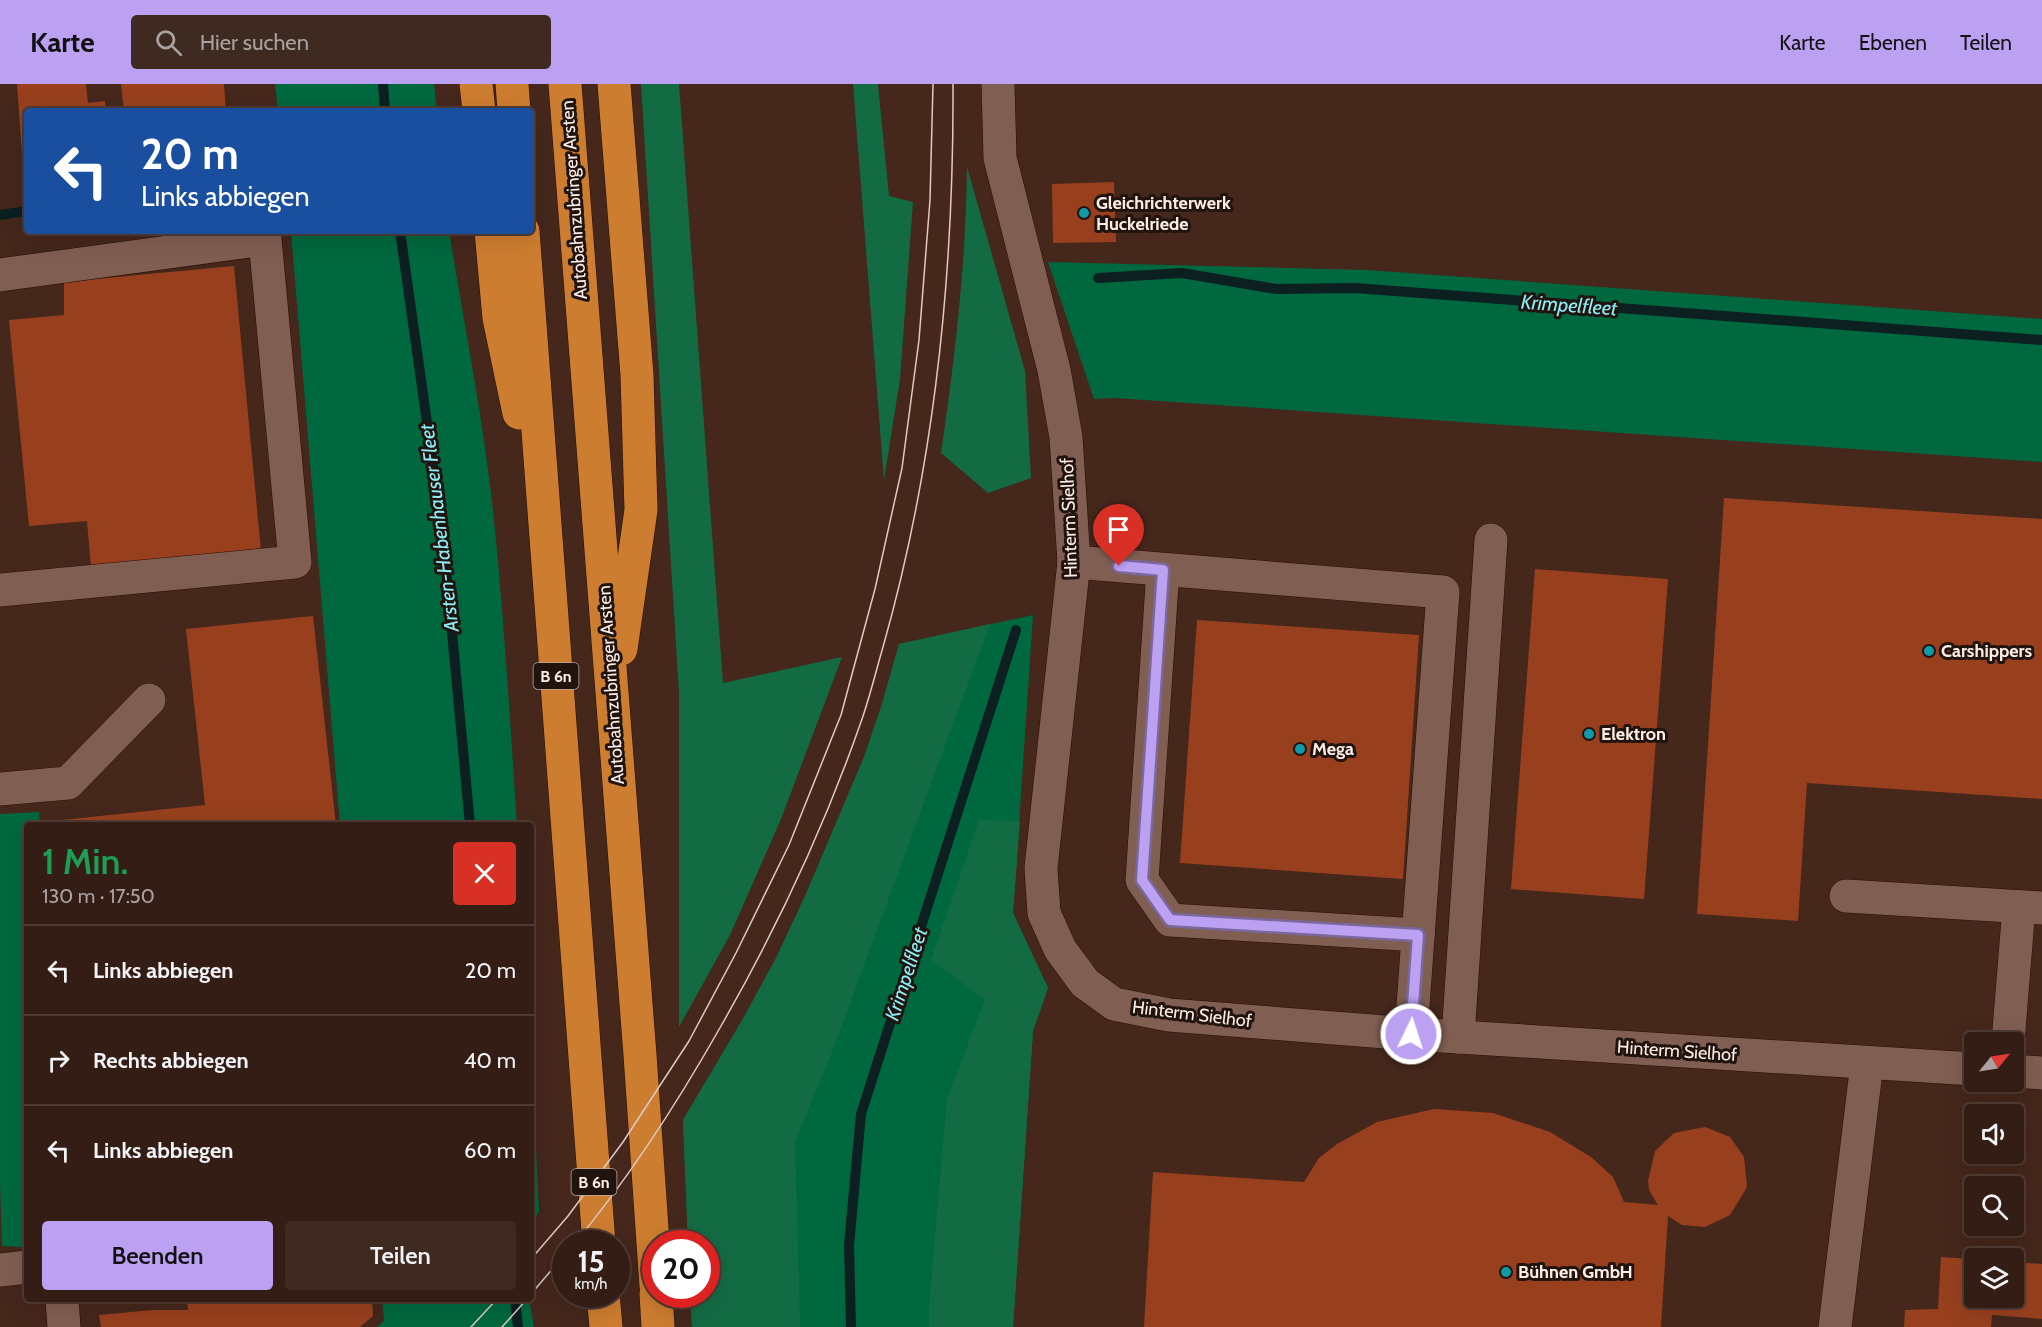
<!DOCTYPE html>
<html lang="de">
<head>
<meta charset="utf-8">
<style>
  body { margin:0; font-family:Cabin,sans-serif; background:#3f2a22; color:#f1f3f6; height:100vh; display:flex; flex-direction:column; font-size:22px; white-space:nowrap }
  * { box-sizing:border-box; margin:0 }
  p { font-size:20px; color:#a9a2a0 }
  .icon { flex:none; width:33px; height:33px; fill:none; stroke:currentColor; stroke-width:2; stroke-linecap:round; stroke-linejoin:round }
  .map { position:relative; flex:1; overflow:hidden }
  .details { position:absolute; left:24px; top:738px; width:510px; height:480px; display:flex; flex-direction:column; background:#341d15; border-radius:6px; box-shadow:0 6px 24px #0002,0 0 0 2px #4e3b34 }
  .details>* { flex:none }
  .banner { position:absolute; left:24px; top:24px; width:510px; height:126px; border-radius:6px; box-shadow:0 6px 24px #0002,0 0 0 2px #4e3b34; background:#1a4fa0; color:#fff; overflow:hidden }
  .needle { width:39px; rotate:60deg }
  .fabs { position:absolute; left:1964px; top:948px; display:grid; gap:12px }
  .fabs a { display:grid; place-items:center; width:60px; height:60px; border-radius:6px; background:#341d15; box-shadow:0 6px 24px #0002,0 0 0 2px #4e3b34; font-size:30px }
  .speed { position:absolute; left:552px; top:1146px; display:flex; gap:12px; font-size:30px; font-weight:700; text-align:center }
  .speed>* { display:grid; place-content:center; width:78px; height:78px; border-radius:50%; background:#341d15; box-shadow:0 6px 24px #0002,0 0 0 2px #4e3b34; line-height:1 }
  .speed small { font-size:15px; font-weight:400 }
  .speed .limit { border:9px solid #d22; background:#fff; color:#111 }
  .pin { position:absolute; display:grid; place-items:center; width:51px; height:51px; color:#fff; margin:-62px -26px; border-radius:50% 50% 50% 0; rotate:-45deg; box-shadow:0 0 6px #0007 }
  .pin .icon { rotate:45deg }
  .me { position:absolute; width:66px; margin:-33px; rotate:4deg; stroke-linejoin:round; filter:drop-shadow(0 0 4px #0008) }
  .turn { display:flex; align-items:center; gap:21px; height:126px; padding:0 18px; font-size:27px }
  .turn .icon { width:78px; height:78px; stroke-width:2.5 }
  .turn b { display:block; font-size:42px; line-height:51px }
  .round { display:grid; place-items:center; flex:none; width:63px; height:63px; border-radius:6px; background:#3f2a22 }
  .overview { display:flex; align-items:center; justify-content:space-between; height:102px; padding:0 18px }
  h1 { font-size:36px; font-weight:600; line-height:45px; color:#1e9e55 }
  .cta { display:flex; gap:12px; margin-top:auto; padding:12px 18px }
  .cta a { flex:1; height:69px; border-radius:6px; background:#bca0f2; color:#111; font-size:24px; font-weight:600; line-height:69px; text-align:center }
  .cta a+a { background:#3f2a22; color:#f1f3f6 }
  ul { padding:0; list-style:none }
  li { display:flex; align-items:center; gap:18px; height:90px; padding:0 18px; border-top:2px solid #4e3b34 }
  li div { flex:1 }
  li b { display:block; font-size:22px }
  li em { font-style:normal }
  header { display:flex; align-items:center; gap:36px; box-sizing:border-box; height:84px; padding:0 30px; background:#bca0f2; color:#111 }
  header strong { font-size:28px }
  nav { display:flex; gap:33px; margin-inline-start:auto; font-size:21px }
  .search { width:420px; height:54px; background:#3f2a22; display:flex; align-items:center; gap:15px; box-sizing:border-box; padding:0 21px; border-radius:6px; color:#a9a2a0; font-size:22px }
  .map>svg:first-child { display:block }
  .green { fill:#00683f }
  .forest { fill:#136b44 }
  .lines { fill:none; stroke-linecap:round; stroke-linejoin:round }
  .stream { stroke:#0c1f21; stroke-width:10 }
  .building { fill:#98401e }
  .minor-casing { stroke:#2a0e05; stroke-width:34 }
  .highway-casing { stroke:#2a0e05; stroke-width:34 }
  .minor { stroke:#815e52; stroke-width:33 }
  .highway { stroke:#cd7d30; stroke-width:33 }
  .tram { stroke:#ddcbc4; stroke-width:1.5 }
  .route-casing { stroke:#7a689d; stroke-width:15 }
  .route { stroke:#bca0f2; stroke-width:10 }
  .culture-dot { fill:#0f9aa8; stroke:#21140f; stroke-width:2 }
  .labels { text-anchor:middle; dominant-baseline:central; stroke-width:6; stroke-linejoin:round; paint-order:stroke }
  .shield { fill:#21140f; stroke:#bbaca6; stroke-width:1.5 }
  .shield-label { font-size:16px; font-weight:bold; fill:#fdede7 }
  .street-label { font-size:18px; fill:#fdede7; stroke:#21140f }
  .poi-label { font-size:18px; font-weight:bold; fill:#fdede7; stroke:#21140f; text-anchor:start }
  .water-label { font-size:20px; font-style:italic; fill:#8ceff8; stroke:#21140f }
</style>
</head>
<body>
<header>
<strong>Karte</strong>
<div class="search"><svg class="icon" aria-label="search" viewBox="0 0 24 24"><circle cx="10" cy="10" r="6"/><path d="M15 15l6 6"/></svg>Hier suchen</div>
<nav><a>Karte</a><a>Ebenen</a><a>Teilen</a></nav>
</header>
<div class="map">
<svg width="2042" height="1243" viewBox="0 0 2042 1243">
  <rect width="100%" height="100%" fill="#45271c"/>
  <g class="green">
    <polygon points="275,0 434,0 437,27 278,27"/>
    <path d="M291,147H449C464,240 483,333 493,427C504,531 510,636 517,741H340Z"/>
    <polygon points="1048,178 1367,186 2042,235 2042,378 1115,314 1094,315"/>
    <polygon points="1033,531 1013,829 1048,904 1033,947 1013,1243 692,1243 690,1211 706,1210 706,1160 688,1159 683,1036 744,933 776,874 806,810 864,673 882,620 899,560"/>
    <polygon points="39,728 40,741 27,741 27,983 24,984 27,1058 27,1156 21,1163 2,1162 0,1098 0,730"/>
    <polygon points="531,962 539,1127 531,1142"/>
    <polygon points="382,1215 529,1215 534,1243 377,1243 384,1237"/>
  </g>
  <g class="forest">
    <polygon points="641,0 679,0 723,599 842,573 781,735 730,851 679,943 679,609"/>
    <polygon points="853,0 878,0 889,112 913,118 900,295 884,396"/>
    <path d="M967,83L1025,287L1031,394L988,409L941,369C955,274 966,179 967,83Z"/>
    <polygon points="990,540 832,968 795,1058 800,1243 692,1243 690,1211 706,1210 706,1160 688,1159 683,1036 744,933 776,874 806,810 864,673 882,620 899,560"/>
    <polygon points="979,736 1020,737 1013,829 1048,904 1033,947 1013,1243 929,1243 929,1222 947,1014 985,916 931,876"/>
  </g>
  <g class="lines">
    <g class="stream">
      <polyline points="383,0 385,27"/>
      <polyline points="0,131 27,127"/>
      <polyline points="400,147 443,452 470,741"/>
      <polyline points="1098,194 1182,189 1276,205 1355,204 2042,256"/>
      <polyline points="515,1215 518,1243"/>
      <polyline points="851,1243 849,1161 861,1030 1016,546"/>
    </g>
  </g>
  <g class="building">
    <polygon points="17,0 86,0 88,19 105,17 106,27 27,27 27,69 22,69"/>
    <polygon points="121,0 224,0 226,27 124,27"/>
    <polygon points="1114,98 1116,158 1053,159 1052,100"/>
    <polygon points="234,182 261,467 91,483 87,437 29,442 9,236 64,231 64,198"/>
    <polygon points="1724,414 2042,435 2042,715 1807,699 1798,837 1697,830"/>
    <polygon points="1535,485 1668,495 1644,815 1511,805"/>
    <polygon points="313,532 336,741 63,741 62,736 205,721 186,545"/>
    <polygon points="1197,536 1419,551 1403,795 1180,779"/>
    <polygon points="1434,1025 1493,1029 1550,1048 1591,1073 1613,1093 1624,1118 1658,1121 1649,1106 1648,1097 1655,1067 1674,1049 1705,1043 1730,1053 1744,1073 1747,1103 1730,1131 1705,1143 1682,1141 1668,1132 1661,1243 1144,1243 1153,1088 1304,1098 1319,1074 1337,1060 1377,1038"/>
    <polygon points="1941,1173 1974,1175 1974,1214 2013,1214 2013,1178 2042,1180 2042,1235 1992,1231 1991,1243 1904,1243 1905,1226 1938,1225"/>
    <polygon points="187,1215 372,1215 373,1232 360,1243 101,1243 99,1231 153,1226 188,1226"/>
  </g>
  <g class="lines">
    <defs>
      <g id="minor">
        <polyline points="998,0 1000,74 1054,286 1066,353 1074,478 1041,784 1044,829 1060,865 1085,899 1114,920 1169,931 1411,950 1974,985"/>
        <polyline points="0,191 265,155 295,478 0,506"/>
        <polyline points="1074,478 1443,508 1411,950"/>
        <polyline points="1163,486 1142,796 1170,836 1418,851"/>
        <polyline points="0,705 68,699 149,616"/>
        <polyline points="1846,812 2042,824"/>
        <polyline points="1458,953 1491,456"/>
        <polyline points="2008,958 2019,823"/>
        <polyline points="2013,987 2042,989"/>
        <polyline points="0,1186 27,1183"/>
        <polyline points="62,1215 64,1243"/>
        <polyline points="1835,1243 1867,979"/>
      </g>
      <g id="highway">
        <polyline points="476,0 479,27"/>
        <polyline points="512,0 514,27"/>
        <polyline points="565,0 640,971 656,1202"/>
        <polyline points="614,0 637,291 641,426 621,565"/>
        <polyline points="491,147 499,234 519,329"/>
        <polyline points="523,147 599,1160"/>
        <polyline points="603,1210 606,1243"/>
        <polyline points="656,1210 658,1243"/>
      </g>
    </defs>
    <use href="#minor" class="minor-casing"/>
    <use href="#highway" class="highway-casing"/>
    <use href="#minor" class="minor"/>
    <use href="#highway" class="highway"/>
    <g class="tram">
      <path d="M574,1160C630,1093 678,1018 721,942C777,844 825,742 862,635C870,612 876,587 883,563C935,380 954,190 953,0"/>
      <polyline points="531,1175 568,1132 623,1058 689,957 736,869 789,761 841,631 875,505 902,384 919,256 930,116 933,0"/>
      <polyline points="531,1210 566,1169"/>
      <polyline points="471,1243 497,1215"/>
      <polyline points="502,1243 527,1215"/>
    </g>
  </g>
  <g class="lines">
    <defs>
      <polyline id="route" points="1119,482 1163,486 1142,796 1170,836 1418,851 1411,950"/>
    </defs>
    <use href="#route" class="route-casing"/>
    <use href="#route" class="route"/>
  </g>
  <g class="culture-dot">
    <circle cx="1084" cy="129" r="6"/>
    <circle cx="1929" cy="567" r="6"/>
    <circle cx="1589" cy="650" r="6"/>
    <circle cx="1300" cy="665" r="6"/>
    <circle cx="1506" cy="1188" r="6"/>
  </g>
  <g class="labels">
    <g class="shield">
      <rect x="533.5" y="579" width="45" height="26" rx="4.5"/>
      <rect x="571.5" y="1085" width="45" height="26" rx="4.5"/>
    </g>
    <g class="shield-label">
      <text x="556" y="592">B 6n</text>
      <text x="594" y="1098">B 6n</text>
    </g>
    <g class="street-label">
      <text transform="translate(574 116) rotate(-94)">Autobahnzubringer Arsten</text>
      <text transform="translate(1069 434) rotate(-92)">Hinterm Sielhof</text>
      <text transform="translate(611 601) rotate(-94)">Autobahnzubringer Arsten</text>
      <text transform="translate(1192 930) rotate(7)">Hinterm Sielhof</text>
      <text transform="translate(1677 967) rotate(4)">Hinterm Sielhof</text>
    </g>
    <g class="poi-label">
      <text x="1096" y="119">Gleichrichterwerk<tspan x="1096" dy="21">Huckelriede</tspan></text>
      <text x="1941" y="567">Carshippers</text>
      <text x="1601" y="650">Elektron</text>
      <text x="1312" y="665">Mega</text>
      <text x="1518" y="1188">Bühnen GmbH</text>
    </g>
    <g class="water-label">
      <text transform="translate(1569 221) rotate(4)">Krimpelfleet</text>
      <text transform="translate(439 444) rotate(-97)">Arsten-Habenhauser Fleet</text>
      <text transform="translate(906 890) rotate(-72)">Krimpelfleet</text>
    </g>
  </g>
</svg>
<div class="fabs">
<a><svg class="needle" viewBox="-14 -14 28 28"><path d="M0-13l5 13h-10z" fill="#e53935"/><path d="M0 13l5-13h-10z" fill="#a9a2a0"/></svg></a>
<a><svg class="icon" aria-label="sound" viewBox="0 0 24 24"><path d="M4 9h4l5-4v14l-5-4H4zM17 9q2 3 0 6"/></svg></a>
<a><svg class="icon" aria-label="search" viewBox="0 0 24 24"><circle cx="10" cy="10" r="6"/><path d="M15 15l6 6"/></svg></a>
<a><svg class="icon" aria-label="layers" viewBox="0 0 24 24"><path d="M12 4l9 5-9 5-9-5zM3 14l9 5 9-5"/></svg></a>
</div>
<div class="speed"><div>15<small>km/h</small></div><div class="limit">20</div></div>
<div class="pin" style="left:1119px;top:482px;background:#d93025"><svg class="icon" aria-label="arrive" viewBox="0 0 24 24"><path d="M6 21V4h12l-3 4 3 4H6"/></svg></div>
<svg class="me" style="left:1411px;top:950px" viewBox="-20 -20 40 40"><circle r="17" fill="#bca0f2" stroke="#fff" stroke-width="3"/><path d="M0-11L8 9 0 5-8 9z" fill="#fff"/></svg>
<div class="banner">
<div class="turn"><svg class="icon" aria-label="left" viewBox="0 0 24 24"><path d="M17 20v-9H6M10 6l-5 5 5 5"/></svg><div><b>20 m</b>Links abbiegen</div></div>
</div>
<section class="details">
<div class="overview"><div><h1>1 Min.</h1><p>130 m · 17:50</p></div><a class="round" style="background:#d93025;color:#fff"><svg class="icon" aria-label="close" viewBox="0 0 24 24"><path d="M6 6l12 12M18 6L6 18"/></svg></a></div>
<ul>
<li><svg class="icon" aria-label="left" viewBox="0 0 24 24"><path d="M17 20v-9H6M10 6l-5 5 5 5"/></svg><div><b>Links abbiegen</b></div><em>20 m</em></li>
<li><svg class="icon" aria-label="right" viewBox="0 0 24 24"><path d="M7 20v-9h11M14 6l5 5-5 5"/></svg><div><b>Rechts abbiegen</b></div><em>40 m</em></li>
<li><svg class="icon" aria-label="left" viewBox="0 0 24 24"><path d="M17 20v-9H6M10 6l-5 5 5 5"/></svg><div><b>Links abbiegen</b></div><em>60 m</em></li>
</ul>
<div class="cta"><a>Beenden</a><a>Teilen</a></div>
</section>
</div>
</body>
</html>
